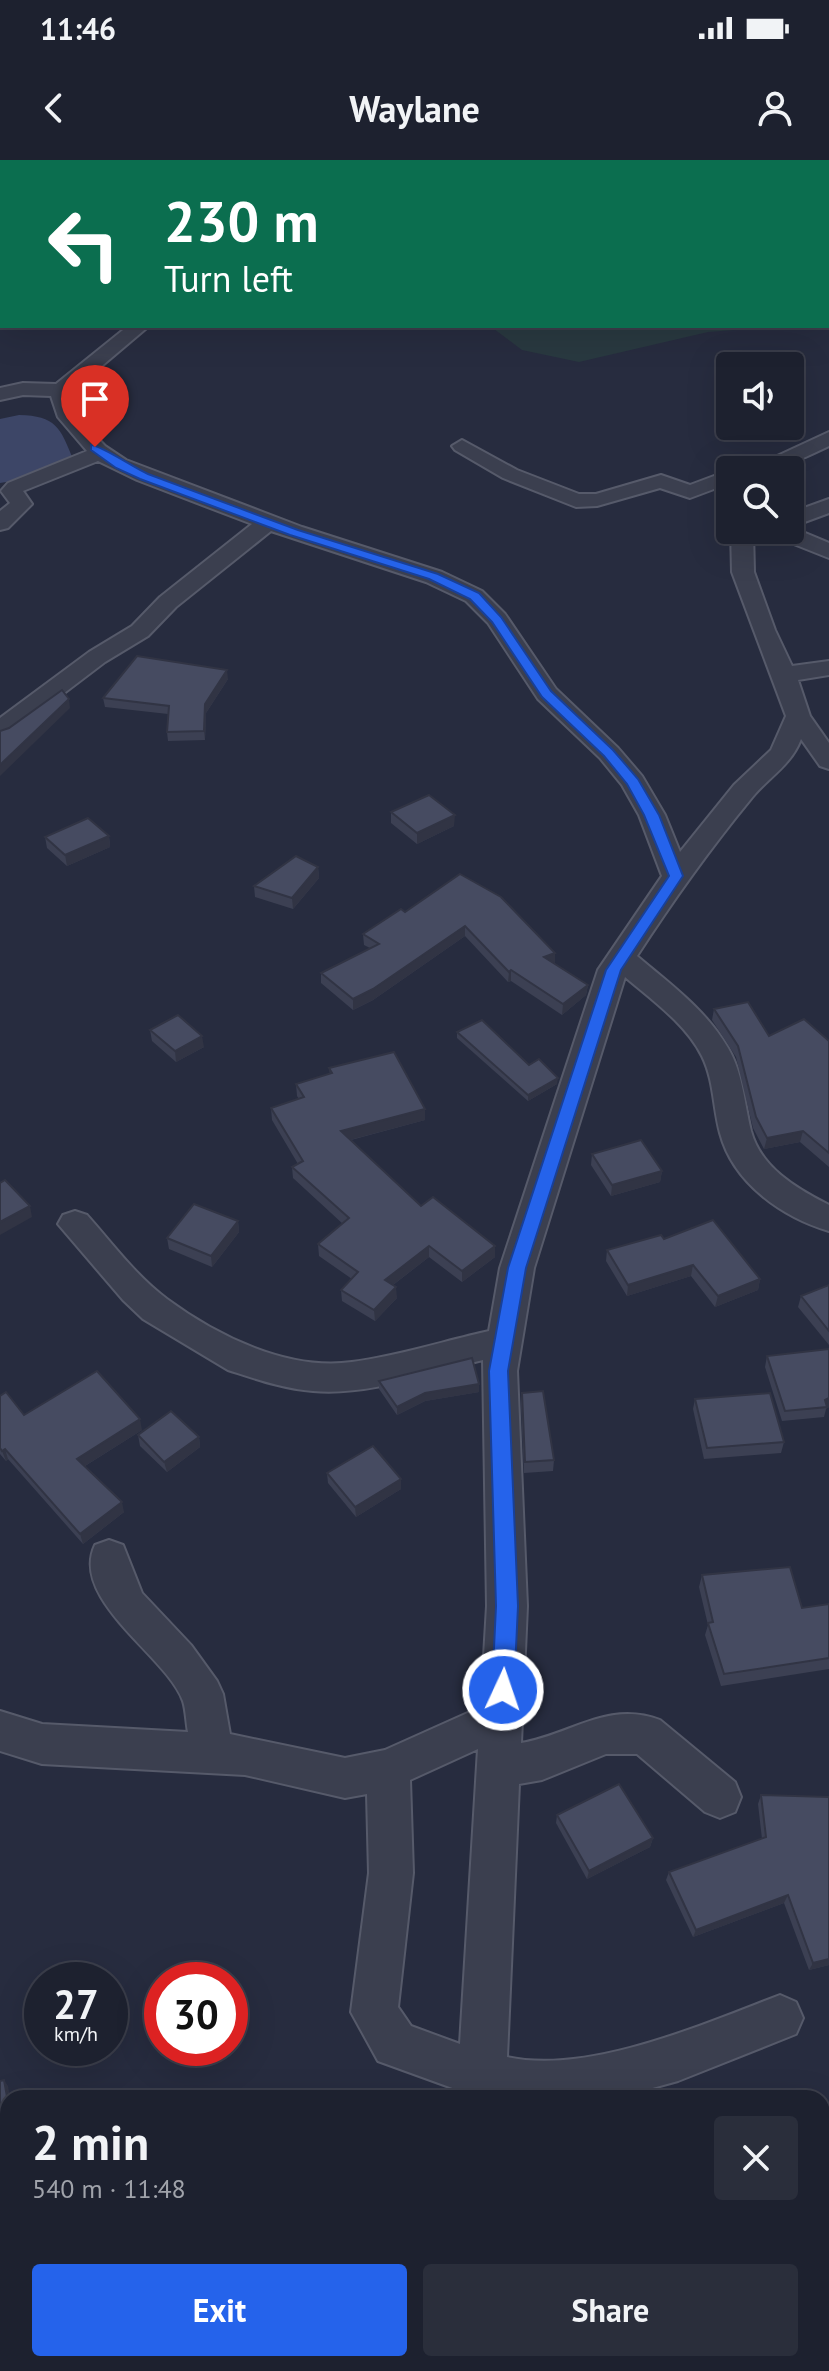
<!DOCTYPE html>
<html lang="en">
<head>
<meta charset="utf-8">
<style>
  body { margin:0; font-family:"PT Sans",sans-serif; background:#2a2e3b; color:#f1f3f6; height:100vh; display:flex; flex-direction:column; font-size:30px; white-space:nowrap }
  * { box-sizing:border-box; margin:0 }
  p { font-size:26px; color:#a0a3aa }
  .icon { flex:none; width:44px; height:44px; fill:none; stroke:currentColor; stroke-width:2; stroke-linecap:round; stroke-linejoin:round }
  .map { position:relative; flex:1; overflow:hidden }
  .drawer { position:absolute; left:0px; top:1930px; width:830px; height:282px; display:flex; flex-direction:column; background:#1d212f; border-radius:24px 24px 0 0; box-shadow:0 8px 32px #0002,0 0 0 2px #3b3e4b }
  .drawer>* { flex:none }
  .hud { position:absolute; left:0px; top:0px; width:830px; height:168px; box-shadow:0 8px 32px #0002,0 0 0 2px #3b3e4b; background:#0b6e4f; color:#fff; overflow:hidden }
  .tools { position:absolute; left:716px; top:192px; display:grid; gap:16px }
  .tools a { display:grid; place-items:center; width:88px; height:88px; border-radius:8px; background:#1d212f; box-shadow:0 8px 32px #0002,0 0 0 2px #3b3e4b; font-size:40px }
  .speed { position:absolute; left:24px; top:1802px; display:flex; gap:16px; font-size:40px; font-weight:700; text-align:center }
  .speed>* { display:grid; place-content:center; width:104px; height:104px; border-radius:50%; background:#1d212f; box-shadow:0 8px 32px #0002,0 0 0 2px #3b3e4b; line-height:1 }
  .speed small { font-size:20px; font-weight:400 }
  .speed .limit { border:12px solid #d22; background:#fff; color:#111 }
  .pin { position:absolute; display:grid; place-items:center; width:68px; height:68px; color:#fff; margin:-82px -34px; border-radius:50% 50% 50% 0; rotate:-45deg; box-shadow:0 0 8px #0007 }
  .pin .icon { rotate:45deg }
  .me { position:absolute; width:88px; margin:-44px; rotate:3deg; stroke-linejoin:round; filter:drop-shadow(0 0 6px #0008) }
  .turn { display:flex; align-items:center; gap:28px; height:168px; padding:0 32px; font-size:36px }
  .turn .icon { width:104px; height:104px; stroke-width:2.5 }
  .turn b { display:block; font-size:56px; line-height:68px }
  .round { display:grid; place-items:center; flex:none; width:84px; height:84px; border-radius:8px; background:#2a2e3b }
  .headline { display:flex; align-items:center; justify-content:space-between; height:136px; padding:0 32px }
  h1 { font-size:48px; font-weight:700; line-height:60px }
  .primary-button { display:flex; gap:16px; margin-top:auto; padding:16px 32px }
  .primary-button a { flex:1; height:92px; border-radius:8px; background:#2563eb; color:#fff; font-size:32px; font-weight:700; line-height:92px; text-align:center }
  .primary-button a+a { background:#2a2e3b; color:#f1f3f6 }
  .status { display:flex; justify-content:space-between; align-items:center; height:56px; padding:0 40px; background:#1d212f; direction:ltr }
  .status svg { height:22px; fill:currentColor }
  header { display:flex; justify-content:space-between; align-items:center; height:104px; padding:0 32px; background:#1d212f; font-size:36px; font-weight:700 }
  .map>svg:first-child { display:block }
  .green { fill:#293940 }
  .water { fill:#3d4667 }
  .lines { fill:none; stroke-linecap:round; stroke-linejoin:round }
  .minor-casing { stroke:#565a6a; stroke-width:4 }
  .minor { fill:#3b3f4f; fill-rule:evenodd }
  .wall { fill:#3c4053 }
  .shaded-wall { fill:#313444 }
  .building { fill:#464b61; stroke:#313444; stroke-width:2 }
  .route { fill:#2563eb; stroke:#184099; stroke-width:2 }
</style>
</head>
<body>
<div class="status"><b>11:46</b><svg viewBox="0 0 49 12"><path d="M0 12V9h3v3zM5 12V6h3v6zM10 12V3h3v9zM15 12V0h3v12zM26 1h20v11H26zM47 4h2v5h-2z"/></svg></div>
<header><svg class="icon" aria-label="back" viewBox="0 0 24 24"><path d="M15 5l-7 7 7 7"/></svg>Waylane<svg class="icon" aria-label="person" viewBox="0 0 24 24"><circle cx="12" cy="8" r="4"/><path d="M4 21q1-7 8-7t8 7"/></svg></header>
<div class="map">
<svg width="829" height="2211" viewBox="0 0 829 2211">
  <rect width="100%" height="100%" fill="#272c3f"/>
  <polygon class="green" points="490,166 789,166 708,172 579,202 522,190"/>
  <path class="water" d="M19,255C56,256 60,267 73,299L36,317L0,323V259Z"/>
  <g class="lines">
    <defs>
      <g id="minor">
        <polygon points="450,0 470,0 449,2"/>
        <polygon points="687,0 718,0 719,2 688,2"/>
        <rect x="828" y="10" width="1" height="10"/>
        <path d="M128,166H149L71,232L73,247L82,262L105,286L126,300L302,367L442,412L482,431L505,454L556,529L618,588L642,616L665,655L680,692L734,625L771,590L786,556L732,412L731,370H753L754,412L775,470L792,506L829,501V515L798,520L810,556L829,583V609L820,606L801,579C791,606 767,618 750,640C709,690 672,742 637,796C670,824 706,850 728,888C743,914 744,942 751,971C761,1008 797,1029 829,1045V1071C782,1057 733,1023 720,973C713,947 714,920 702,896C686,864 652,840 625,817L534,1108L517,1211L527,1446L521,1583C570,1575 608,1540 660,1560L735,1622L741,1637L735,1652L720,1658L705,1652L637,1594H606L542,1620L519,1624L507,1897C588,1915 704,1864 780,1835L796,1842L803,1858L796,1874L678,1921L616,1938H457L458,1930L378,1901L351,1852L369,1713L367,1634L345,1638L245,1615L42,1604L0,1591V1551L42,1564L188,1572C186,1562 186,1550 183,1541C167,1496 69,1440 95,1385L109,1380L123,1385L142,1433L191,1485L217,1521L223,1534L230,1574L345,1598L385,1590L481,1547L487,1446L483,1200C429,1213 369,1236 313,1231C284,1229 256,1219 228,1210L143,1159L123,1140L58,1064L63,1055L75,1051L87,1055C112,1083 136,1116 167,1139C217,1176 288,1211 352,1202C398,1196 444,1181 489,1171L500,1108L598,810L662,716L639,655L622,625L600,598L538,539L488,463L466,441L426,422L271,371L176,447L148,476L105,502L9,575L0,578V558L89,492L132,466L160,437L252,364L137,320L98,301L23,331L32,344L8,368L0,370V351L10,343L1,331L8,323L87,291L58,257L51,236L23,235L0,240V228L23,223L56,224ZM478,1589L460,1884L411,1866L398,1847L413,1713L410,1620Z"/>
        <path d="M829,272V286C793,303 781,310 741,310L744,306L775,297Z"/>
        <polygon points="462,280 517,310 579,334 596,334 661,315 690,325 730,310 730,323 690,338 660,328 597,346 576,347 503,318 455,290 452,286"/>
        <polygon points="829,339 829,353 791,367 829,383 829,398 771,375 768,370 790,370 790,353"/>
        <rect x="443" y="2204" width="52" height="7"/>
      </g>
    </defs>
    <use href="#minor" class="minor-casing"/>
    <use href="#minor" class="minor"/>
  </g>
  <g class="wall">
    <polygon points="228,519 206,553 205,580 168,581 167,572 168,554 105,547 103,538"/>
    <polygon points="391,652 454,666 417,684 391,663"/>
    <polygon points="109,676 110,687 67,706 47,688 45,677"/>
    <polygon points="318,707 319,718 293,749 255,737 254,726"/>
    <polygon points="460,714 554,804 588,825 586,835 562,855 511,821 508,822 465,776 373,840 353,850 321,823 321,813 370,788 364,785 363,774 405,752"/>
    <polygon points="714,849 769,876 829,881 829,1007 800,982 764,989 753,968 736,897 712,860"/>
    <polygon points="150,870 204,887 176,902 152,881"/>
    <polygon points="457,872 529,905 557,924 528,941 457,878"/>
    <polygon points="329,908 425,960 351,980 421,1046 495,1097 462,1122 429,1097 393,1125 397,1138 375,1161 342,1141 341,1130 352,1119 319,1096 318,1084 343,1064 293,1018 292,1007 298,1004 272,960 271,948 299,939 297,936 296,924 330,914"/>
    <polygon points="592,994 662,1011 660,1022 611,1036 591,1005"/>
    <polygon points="238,1061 239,1072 212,1107 169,1089 167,1078"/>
    <polygon points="664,1079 760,1119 758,1130 715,1147 691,1116 627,1136 606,1101 607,1090"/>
    <polygon points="829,1125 829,1185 798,1147 801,1136"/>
    <polygon points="767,1196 829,1247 826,1249 824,1257 782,1261 765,1207"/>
    <polygon points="379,1221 479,1224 479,1232 425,1241 397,1255 379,1229"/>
    <polygon points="522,1233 554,1300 553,1311 524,1313 521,1243"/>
    <polygon points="0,1236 24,1255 142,1270 85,1306 124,1352 83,1384 8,1299 6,1301 0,1294"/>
    <polygon points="695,1239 784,1282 781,1293 704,1299 693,1249"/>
    <polygon points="138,1275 199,1277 200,1287 167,1312 140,1286"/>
    <polygon points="327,1313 401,1319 401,1329 356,1357 328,1323"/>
    <polygon points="702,1415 802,1448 829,1444 829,1509 721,1526 705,1475 708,1465 699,1427"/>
    <polygon points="761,1635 829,1637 829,1805 809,1810 784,1743 693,1777 666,1720 669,1712 762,1679 758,1644"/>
    <polygon points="557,1655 653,1678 650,1687 587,1719 556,1663"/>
    <polygon points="515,2204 628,2204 628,2208 626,2211 515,2208"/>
  </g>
  <g class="shaded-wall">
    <polygon points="227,510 228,519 206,553 205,580 204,571 205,544"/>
    <polygon points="69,539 70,548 0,616 0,605"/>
    <polygon points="455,655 454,666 417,684 417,673"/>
    <polygon points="109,676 110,687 67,706 65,695"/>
    <polygon points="318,707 319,718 293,749 292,738"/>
    <polygon points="465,766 465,776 373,840 353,850 353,839"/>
    <polygon points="555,793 555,804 544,797"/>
    <polygon points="511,810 511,821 508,822 509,812"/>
    <polygon points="588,825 586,835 562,855 563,844"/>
    <polygon points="202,876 204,887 176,902 175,891"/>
    <polygon points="558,918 557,924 528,941 528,935"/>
    <polygon points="425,949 425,960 342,982 341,971"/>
    <polygon points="803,971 800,982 764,989 767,978"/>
    <polygon points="662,1011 660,1022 611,1036 612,1025"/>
    <polygon points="30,1046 32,1057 0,1075 0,1062"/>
    <polygon points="238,1061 239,1072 212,1107 211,1096"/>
    <polygon points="429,1086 429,1097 385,1131 385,1120"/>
    <polygon points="495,1086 495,1097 462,1122 462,1111"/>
    <polygon points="693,1105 691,1116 627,1136 628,1125"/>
    <polygon points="760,1119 758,1130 715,1147 718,1136"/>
    <polygon points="396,1127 397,1138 375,1161 374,1150"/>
    <polygon points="479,1224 479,1232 425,1241 397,1255 397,1247 425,1233"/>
    <polygon points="829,1238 829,1247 826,1249 825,1240"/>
    <polygon points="140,1259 142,1270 80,1309 77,1299"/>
    <polygon points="199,1277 200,1287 167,1312 164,1302"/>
    <polygon points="5,1289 8,1299 6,1301 2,1291"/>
    <polygon points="401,1319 401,1329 356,1357 355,1347"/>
    <polygon points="122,1342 124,1352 83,1384 80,1374"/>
    <polygon points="653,1678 650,1687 587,1719 589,1711"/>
    <polygon points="788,1735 784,1743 693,1777 696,1770"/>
    <polygon points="829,1799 829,1805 809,1810 813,1803"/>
    <polygon points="4,1920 8,1926 10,1938 8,1938 8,1942"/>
    <polygon points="8,1985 8,1992 0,1995 0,1987"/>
  </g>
  <g class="building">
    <polygon points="137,496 227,510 205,544 204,571 167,572 169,546 103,538"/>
    <polygon points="62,530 69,539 0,605 0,571 9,568"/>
    <polygon points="429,635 455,655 417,673 391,652"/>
    <polygon points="88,658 109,676 65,695 45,677"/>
    <polygon points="296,696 318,707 292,738 254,726"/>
    <polygon points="460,714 501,737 555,793 544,797 588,825 563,844 511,810 509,812 465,766 373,829 353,839 321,813 379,784 363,774 401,749 405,752"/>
    <polygon points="748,842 769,876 804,859 829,881 829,993 803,971 767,978 756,957 738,886 714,849"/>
    <polygon points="178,855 202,876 175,891 150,870"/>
    <polygon points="482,860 529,905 539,899 558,918 528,935 457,872"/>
    <polygon points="394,892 425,949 341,971 421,1046 433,1037 495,1086 462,1111 429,1086 385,1120 396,1127 374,1150 341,1130 358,1112 318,1084 349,1058 292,1007 303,1001 271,948 304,937 296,924 332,913 329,908"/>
    <polygon points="641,980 662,1011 612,1025 592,994"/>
    <polygon points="5,1020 30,1046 0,1062 0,1023"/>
    <polygon points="194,1044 238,1061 211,1096 167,1078"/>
    <polygon points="713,1060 760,1119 718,1136 693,1105 628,1125 607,1090 661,1075 664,1079"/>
    <polygon points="829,1125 829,1171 801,1136"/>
    <polygon points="829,1189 829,1238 825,1240 827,1247 785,1251 767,1196"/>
    <polygon points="472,1198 479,1224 425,1233 397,1247 379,1221"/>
    <polygon points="97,1211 140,1259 77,1299 122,1342 80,1374 5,1289 2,1291 0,1288 0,1236 6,1232 24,1255"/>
    <polygon points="543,1231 554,1300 525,1302 522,1233"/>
    <polygon points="770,1233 784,1282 707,1288 695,1239"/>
    <polygon points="171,1251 199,1277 164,1302 138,1275"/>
    <polygon points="373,1286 401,1319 355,1347 327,1313"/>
    <polygon points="790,1407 802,1448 829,1444 829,1498 724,1514 708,1463 713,1462 702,1415"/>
    <polygon points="619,1624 653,1678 589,1711 557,1655"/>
    <polygon points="761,1635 829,1637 829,1799 813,1803 788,1735 696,1770 669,1712 766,1677"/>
    <polygon points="4,1920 8,1942 8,1985 0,1987 0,1921"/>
    <polygon points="516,2204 628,2204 628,2208"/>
  </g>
  <path class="route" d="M91,285C101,285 134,308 148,314L298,370L438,414L479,433L501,457L551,531L613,590L638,619L659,655L683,716L621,810L526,1108L508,1211L518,1446L514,1530L510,1538L503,1541L495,1538L492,1530L496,1446L489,1211L508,1108L606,810L669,716L644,655L627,624L604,596L542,537L492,462L470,439L429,419L290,375L140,319L116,308L91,290Z"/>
</svg>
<div class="tools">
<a><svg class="icon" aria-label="sound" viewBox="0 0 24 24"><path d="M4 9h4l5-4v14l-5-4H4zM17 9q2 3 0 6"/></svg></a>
<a><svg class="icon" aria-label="search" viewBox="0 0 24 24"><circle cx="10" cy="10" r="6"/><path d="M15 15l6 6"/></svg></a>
</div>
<div class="speed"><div>27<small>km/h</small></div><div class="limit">30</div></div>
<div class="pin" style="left:95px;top:287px;background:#d93025"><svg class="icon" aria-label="arrive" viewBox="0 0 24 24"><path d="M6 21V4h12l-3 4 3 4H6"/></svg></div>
<svg class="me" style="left:503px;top:1530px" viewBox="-20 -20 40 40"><circle r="17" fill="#2563eb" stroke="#fff" stroke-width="3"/><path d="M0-11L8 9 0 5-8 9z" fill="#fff"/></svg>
<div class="hud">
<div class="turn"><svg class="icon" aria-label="left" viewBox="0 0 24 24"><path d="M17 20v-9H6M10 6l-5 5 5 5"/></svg><div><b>230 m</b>Turn left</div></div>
</div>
<section class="drawer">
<div class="headline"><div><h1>2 min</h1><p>540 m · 11:48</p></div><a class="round"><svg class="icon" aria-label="close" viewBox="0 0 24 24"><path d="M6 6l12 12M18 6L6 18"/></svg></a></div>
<div class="primary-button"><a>Exit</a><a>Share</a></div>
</section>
</div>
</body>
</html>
